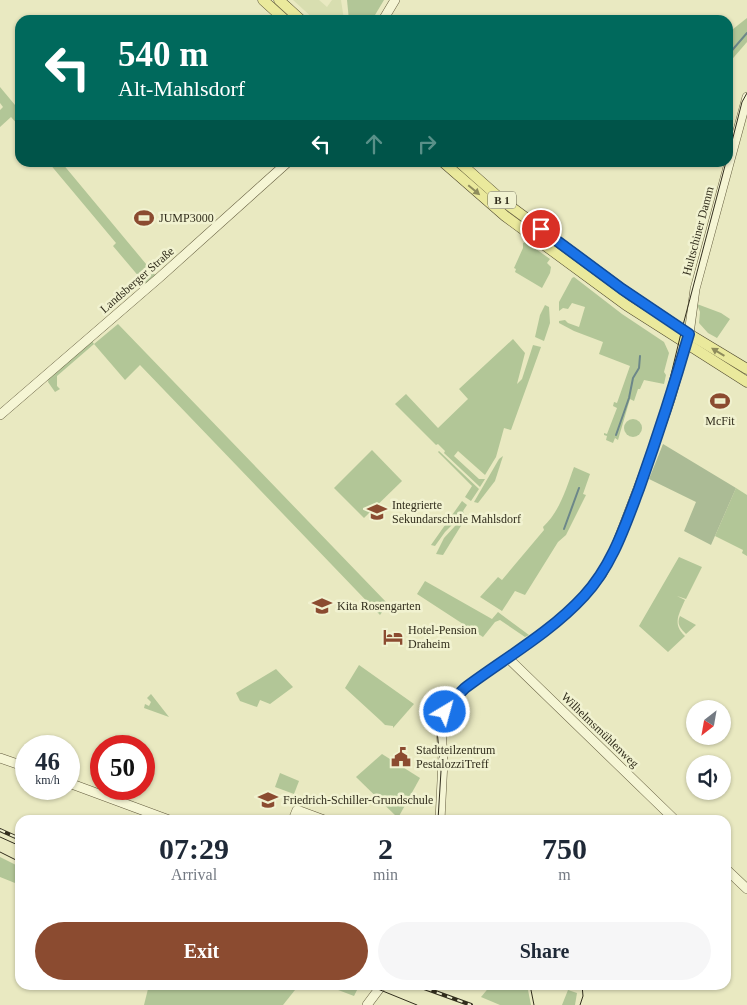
<!DOCTYPE html>
<html lang="en">
<head>
<meta charset="utf-8">
<style>
  body { margin:0; font-family:Georgia,serif; background:#f6f6f7; color:#1f2937; height:100vh; display:flex; flex-direction:column; font-size:19px; white-space:nowrap }
  * { box-sizing:border-box; margin:0 }
  p { font-size:16px; color:#747a83 }
  .icon { flex:none; width:28px; height:28px; fill:none; stroke:currentColor; stroke-width:2; stroke-linecap:round; stroke-linejoin:round }
  .map { position:relative; flex:1; overflow:hidden }
  .side { position:absolute; left:15px; top:815px; width:716px; height:175px; display:flex; flex-direction:column; background:#fff; border-radius:15px; box-shadow:0 1px 4px #0004 }
  .side>* { flex:none }
  .guide { position:absolute; left:15px; top:15px; width:718px; height:152px; border-radius:15px; box-shadow:0 1px 4px #0004; background:#00695c; color:#fff; overflow:hidden }
  .needle { width:32px; rotate:211deg }
  .controls { position:absolute; left:686px; top:700px; display:grid; gap:10px }
  .controls a { display:grid; place-items:center; width:45px; height:45px; border-radius:50%; background:#fff; box-shadow:0 1px 4px #0004; font-size:25px }
  .speed { position:absolute; left:15px; top:735px; display:flex; gap:10px; font-size:25px; font-weight:700; text-align:center }
  .speed>* { display:grid; place-content:center; width:65px; height:65px; border-radius:50%; background:#fff; box-shadow:0 1px 4px #0004; line-height:1 }
  .speed small { font-size:12px; font-weight:400 }
  .speed .limit { border:8px solid #d22; background:#fff; color:#111 }
  .pin { position:absolute; display:grid; place-items:center; width:42px; height:42px; color:#fff; margin:-21px; border:2px solid #fff; border-radius:50%; box-shadow:0 1px 5px #0007 }
  .me { position:absolute; width:55px; margin:-28px; rotate:37deg; stroke-linejoin:round; filter:drop-shadow(0 0 4px #0008) }
  .turn { display:flex; align-items:center; gap:18px; height:105px; padding:0 20px; font-size:22px }
  .turn .icon { width:65px; height:65px; stroke-width:2.5 }
  .turn b { display:block; font-size:35px; line-height:42px }
  .lanes { display:flex; align-items:center; height:48px; padding:0 20px; background:#0003; justify-content:center; gap:25px; direction:ltr }
  .lanes .off { opacity:.35 }
  .eta { display:flex; justify-content:space-evenly; align-items:center; height:85px; text-align:center }
  .eta b { font-size:30px; font-weight:700; line-height:35px }
  .cta { display:flex; gap:10px; margin-top:auto; padding:10px 20px }
  .cta a { flex:1; height:58px; border-radius:30px; background:#8b4b30; color:#fff; font-size:20px; font-weight:700; line-height:58px; text-align:center }
  .cta a+a { background:#f6f6f7; color:#1f2937 }
  .map>svg:first-child { display:block }
  .farmland { fill:#d8deb0 }
  .green { fill:#b2c697 }
  .cemetery { fill:#abbb95 }
  .lines { fill:none; stroke-linecap:round; stroke-linejoin:round }
  .stream { stroke:#6c8789; stroke-width:2 }
  .secondary-casing { stroke:#635c3e; stroke-width:10 }
  .primary-casing { stroke:#4f482f; stroke-width:11 }
  .secondary { stroke:#f5f5d4; stroke-width:9 }
  .primary { stroke:#eae99c; stroke-width:10 }
  .tram { stroke:#322e1d; stroke-width:1 }
  .rail-casing { stroke:#322e1d; stroke-width:4 }
  .rail { stroke:#f1f2d0; stroke-width:2; stroke-dasharray:5.5; stroke-linecap:butt }
  .oneway { fill:#8e8c5c }
  .route-casing { stroke:#114b97; stroke-width:12 }
  .route { stroke:#1a73e8; stroke-width:9 }
  .labels { text-anchor:middle; dominant-baseline:central; stroke-width:5; stroke-linejoin:round; paint-order:stroke }
  .shield { fill:#f1f2d0; stroke:#6b6953; stroke-width:1 }
  .shield-label { font-size:11px; font-weight:bold; fill:#322e1d }
  .poi-label { font-size:12px; fill:#322e1d; stroke:#f1f2d0; text-anchor:start }
  .street-label { font-size:12px; fill:#322e1d; stroke:#f1f2d0 }
</style>
</head>
<body>
<div class="map">
<svg width="747" height="1005" viewBox="0 0 747 1005">
  <rect width="100%" height="100%" fill="#e9e9c1"/>
  <polygon class="farmland" points="293,0 319,0 327,7 332,0 341,0 344,20 315,20"/>
  <g class="green">
    <polygon points="347,0 384,0 372,20 349,20"/>
    <polygon points="747,18 747,42 728,64 728,33"/>
    <polygon points="0,87 20,111 20,127 11,117 0,127 0,110 3,107 0,103"/>
    <polygon points="49,163 62,163 156,276 146,285 113,246 116,243"/>
    <polygon points="526,242 550,259 547,263 551,267 550,273 542,288 515,272 516,269 514,268 523,248 523,243"/>
    <polygon points="574,277 622,314 664,342 669,353 664,372 666,375 664,384 644,380 640,389 638,389 634,401 630,399 618,440 615,438 613,443 606,440 607,436 604,435 604,433 607,434 617,408 613,406 614,402 617,403 630,366 599,354 603,342 574,331 559,323 559,321 565,320 568,323 579,327 585,307 572,303 568,309 563,308 559,311 559,302 572,278"/>
    <polygon points="697,304 721,313 730,319 717,338 708,333 699,323 700,312"/>
    <polygon points="545,305 549,307 550,323 544,341 535,337 540,315"/>
    <polygon points="118,324 388,604 380,615 140,365 125,380 94,344 57,376 57,386 60,389 55,392 48,382 49,377 92,341 94,344"/>
    <polygon points="513,339 525,353 517,384 522,379 533,345 541,347 511,430 504,428 496,457 485,475 458,451 454,456 479,479 485,479 480,487 444,453 445,451 438,444 436,445 395,404 406,394 438,428 468,399 459,389"/>
    <circle cx="633" cy="428" r="9"/>
    <polygon points="372,450 402,481 364,518 334,488"/>
    <polygon points="439,451 479,489 471,501 465,497 472,486 438,452"/>
    <polygon points="503,456 495,481 478,503 474,502 499,459"/>
    <path d="M574,467L590,474L583,494L586,495L566,535L558,542L525,595L515,591L502,611L480,597L498,577L502,580L544,530L543,527C560,511 566,489 574,467Z"/>
    <polygon points="736,488 747,495 747,556 742,553 743,550 715,536"/>
    <polygon points="462,501 467,505 463,511 464,513 445,532 435,546 431,545"/>
    <polygon points="466,514 467,516 443,555 436,554 444,538"/>
    <path d="M679,557L702,567L686,599L677,596L685,600C679,614 672,624 685,636L668,652L639,626Z"/>
    <polygon points="425,581 492,619 498,612 529,635 525,637 500,620 495,622 483,637 417,594"/>
    <path d="M680,616L696,625L686,634C681,629 676,624 680,616Z"/>
    <polygon points="359,665 414,704 393,728 393,726 385,725 381,721 345,688"/>
    <polygon points="276,669 293,687 270,704 260,700 257,707 240,701 236,693"/>
    <polygon points="151,694 169,717 144,708 145,704 149,706 151,702 147,698"/>
    <polygon points="382,754 420,778 398,818 356,777"/>
    <polygon points="280,773 299,781 294,794 275,787"/>
    <polygon points="0,857 20,867 20,885 0,877"/>
    <polygon points="149,985 299,985 283,1005 144,1005"/>
    <polygon points="311,985 356,985 359,986 354,996 325,985 322,989"/>
    <polygon points="491,985 527,985 531,1005 500,1005 481,997"/>
    <polygon points="568,990 577,993 575,1005 562,1005"/>
  </g>
  <polygon class="cemetery" points="663,444 736,488 711,545 684,531 696,502 649,479"/>
  <g class="lines">
    <g class="stream">
      <polyline points="728,55 747,33"/>
      <polyline points="616,435 629,398 633,378 639,368 640,356"/>
      <polyline points="564,529 579,488"/>
    </g>
    <defs>
      <g id="secondary">
        <polyline points="383,20 395,0"/>
        <polyline points="0,415 160,277 288,162"/>
        <polyline points="508,658 675,820"/>
        <polyline points="0,758 26,767"/>
        <polyline points="69,783 169,820"/>
        <polyline points="293,820 297,810 324,820"/>
        <polyline points="440,820 443,761 441,727 442,719 449,706 465,688 545,631 570,610 584,596 602,574 616,546 649,460 670,400 689,334 695,289 747,97"/>
        <polyline points="726,869 747,889"/>
        <polyline points="367,1005 382,985"/>
      </g>
      <g id="primary">
        <polyline points="263,0 285,20"/>
        <polyline points="279,0 301,20"/>
        <polyline points="443,162 505,216 626,305 747,382"/>
        <polyline points="459,162 503,201 622,289 689,334 747,369"/>
      </g>
    </defs>
    <use href="#secondary" class="secondary-casing"/>
    <use href="#primary" class="primary-casing"/>
    <use href="#secondary" class="secondary"/>
    <use href="#primary" class="primary"/>
    <g class="tram">
      <polyline points="728,157 742,102 747,93"/>
      <polyline points="438,820 441,771 437,730 439,718 444,707 462,687 558,617 579,597 598,574 614,545 646,464 663,408 682,329 726,162"/>
      <polyline points="0,837 20,846"/>
      <polyline points="0,852 20,862"/>
      <polyline points="368,985 417,1005"/>
      <polyline points="530,985 534,1005"/>
      <polyline points="580,1005 583,996 582,985"/>
    </g>
    <defs>
      <g id="rail">
        <polyline points="0,830 20,839"/>
        <polyline points="416,985 471,1005"/>
      </g>
    </defs>
    <use href="#rail" class="rail-casing"/>
    <use href="#rail" class="rail"/>
  </g>
  <defs><path id="oneway-solid" d="M-6-.8H1V-3.2L6.5 0L1 3.2V.8H-6Z" transform="scale(1.25)"/></defs>
  <g class="oneway">
    <use href="#oneway-solid" transform="translate(474 190) rotate(40)"/>
    <use href="#oneway-solid" transform="translate(718 352) rotate(-149)"/>
  </g>
  <g class="lines">
    <defs>
      <path id="route" d="M445,712L456,697L465,688C505,658 550,633 584,596C612,566 625,526 639,489C657,438 674,386 689,334L622,289L541,229"/>
    </defs>
    <use href="#route" class="route-casing"/>
    <use href="#route" class="route"/>
  </g>
  <defs>
    <symbol id="stadium-bare" viewBox="-9 -9 18 18"><path d="M0-5a6.5 5 0 1 0 0 10a6.5 5 0 1 0 0-10ZM-3.5-1.8h7v3.6h-7Z" fill="#8b4b30" stroke="#f1f2d0" stroke-width="2.5" paint-order="stroke"/></symbol>
    <symbol id="school-bare" viewBox="-9 -9 18 18"><path d="M0-5L7-2L0 1L-7-2ZM-4 1L0 2.5L4 1V4Q0 6-4 4Z" fill="#8b4b30" stroke="#f1f2d0" stroke-width="2.5" paint-order="stroke"/></symbol>
    <symbol id="hotel-bare" viewBox="-9 -9 18 18"><path d="M-6-4.5h1.5V1H6V5H4.5V3h-9V5H-6ZM-4 0a1.8 1.8 0 1 1 3.6 0ZM.5 0V-2.5h3Q6-2.5 6 0Z" fill="#8b4b30" stroke="#f1f2d0" stroke-width="2.5" paint-order="stroke"/></symbol>
    <symbol id="civic-bare" viewBox="-9 -9 18 18"><path d="M-.6-6.5H3V-4.5H.6V-3L4-1V1h2V6H-6V1h2V-1L-.6-3ZM-1.2 2.5V6h2.4V2.5Z" fill="#8b4b30" stroke="#f1f2d0" stroke-width="2.5" paint-order="stroke"/></symbol>
  </defs>
  <g fill-rule="evenodd">
    <use href="#stadium-bare" x="130" y="204" width="28" height="28"/>
    <use href="#stadium-bare" x="706" y="387" width="28" height="28"/>
    <use href="#school-bare" x="363" y="498" width="28" height="28"/>
    <use href="#school-bare" x="308" y="592" width="28" height="28"/>
    <use href="#hotel-bare" x="379" y="623" width="28" height="28"/>
    <use href="#civic-bare" x="387" y="743" width="28" height="28"/>
    <use href="#school-bare" x="254" y="786" width="28" height="28"/>
  </g>
  <g class="labels">
    <rect class="shield" x="488" y="191.5" width="28" height="17" rx="4"/>
    <g class="shield-label">
      <text x="502" y="200">B 1</text>
    </g>
    <g class="poi-label">
      <text x="159" y="218">JUMP3000</text>
      <text x="720" y="421" text-anchor="middle">McFit</text>
      <text x="392" y="505">Integrierte<tspan x="392" dy="14">Sekundarschule Mahlsdorf</tspan></text>
      <text x="337" y="606">Kita Rosengarten</text>
      <text x="408" y="630">Hotel-Pension<tspan x="408" dy="14">Draheim</tspan></text>
      <text x="416" y="750">Stadtteilzentrum<tspan x="416" dy="14">PestalozziTreff</tspan></text>
      <text x="283" y="800">Friedrich-Schiller-Grundschule</text>
    </g>
    <g class="street-label">
      <text transform="translate(698 231) rotate(-75)">Hultschiner Damm</text>
      <text transform="translate(137 280) rotate(-41)">Landsberger Straße</text>
      <text transform="translate(600 730) rotate(44)">Wilhelmsmühlenweg</text>
    </g>
  </g>
</svg>
<div class="controls">
<a><svg class="needle" viewBox="-14 -14 28 28"><path d="M0-13l5 13h-10z" fill="#e53935"/><path d="M0 13l5-13h-10z" fill="#747a83"/></svg></a>
<a><svg class="icon" aria-label="sound" viewBox="0 0 24 24"><path d="M4 9h4l5-4v14l-5-4H4zM17 9q2 3 0 6"/></svg></a>
</div>
<div class="speed"><div>46<small>km/h</small></div><div class="limit">50</div></div>
<div class="pin" style="left:541px;top:229px;background:#d93025"><svg class="icon" aria-label="arrive" viewBox="0 0 24 24"><path d="M6 21V4h12l-3 4 3 4H6"/></svg></div>
<svg class="me" style="left:445px;top:712px" viewBox="-20 -20 40 40"><circle r="17" fill="#1a73e8" stroke="#fff" stroke-width="3"/><path d="M0-11L8 9 0 5-8 9z" fill="#fff"/></svg>
<div class="guide">
<div class="turn"><svg class="icon" aria-label="left" viewBox="0 0 24 24"><path d="M17 20v-9H6M10 6l-5 5 5 5"/></svg><div><b>540 m</b>Alt-Mahlsdorf</div></div>
<div class="lanes"><svg class="icon" aria-label="left" viewBox="0 0 24 24"><path d="M17 20v-9H6M10 6l-5 5 5 5"/></svg><svg class="icon off" aria-label="ahead" viewBox="0 0 24 24"><path d="M12 20V5M6 11l6-6 6 6"/></svg><svg class="icon off" aria-label="right" viewBox="0 0 24 24"><path d="M7 20v-9h11M14 6l5 5-5 5"/></svg></div>
</div>
<section class="side">
<div class="eta">
<div><b>07:29</b><p>Arrival</p></div>
<div><b>2</b><p>min</p></div>
<div><b>750</b><p>m</p></div>
</div>
<div class="cta"><a>Exit</a><a>Share</a></div>
</section>
</div>
</body>
</html>
